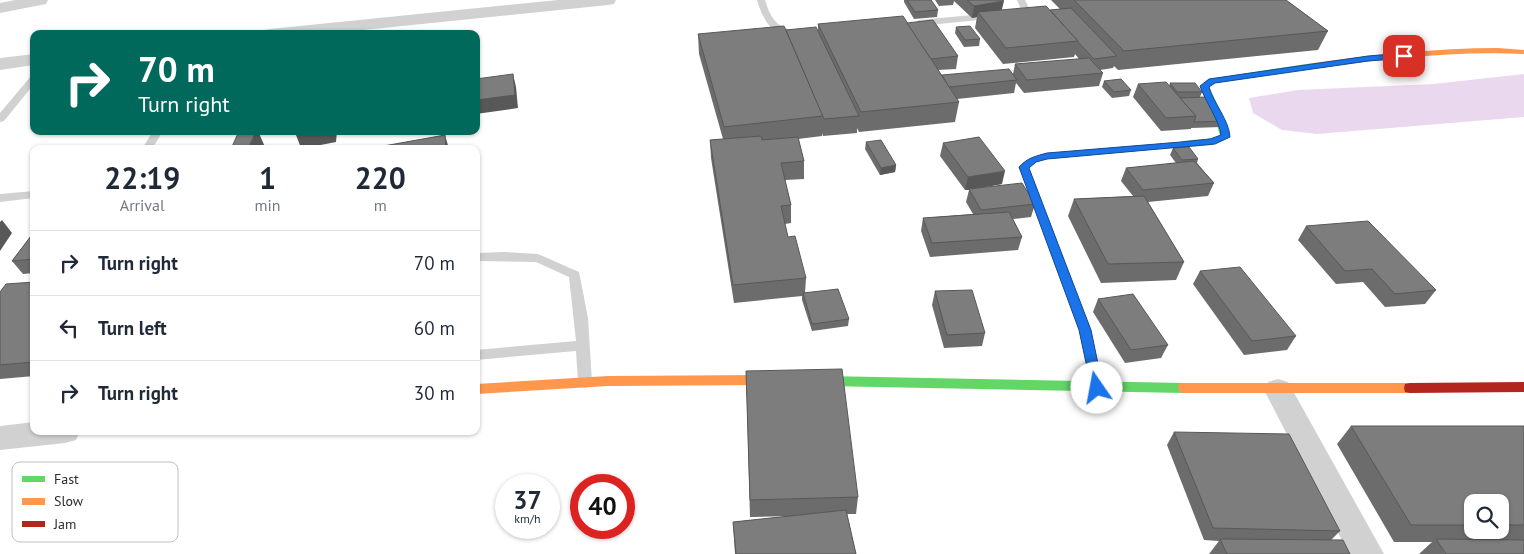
<!DOCTYPE html>
<html lang="en">
<head>
<meta charset="utf-8">
<style>
  body { margin:0; font-family:"PT Sans",sans-serif; background:#f6f6f7; color:#1f2937; height:100vh; display:flex; flex-direction:column; font-size:19px; white-space:nowrap }
  * { box-sizing:border-box; margin:0 }
  p { font-size:16px; color:#747a83 }
  .icon { flex:none; width:28px; height:28px; fill:none; stroke:currentColor; stroke-width:2; stroke-linecap:round; stroke-linejoin:round }
  .map { position:relative; flex:1; overflow:hidden }
  .details { position:absolute; left:30px; top:145px; width:450px; height:290px; display:flex; flex-direction:column; background:#fff; border-radius:10px; box-shadow:0 1px 4px #0004 }
  .details>* { flex:none }
  .hud { position:absolute; left:30px; top:30px; width:450px; height:105px; border-radius:10px; box-shadow:0 1px 4px #0004; background:#00695c; color:#fff; overflow:hidden }
  .buttons { position:absolute; left:1464px; top:494px; display:grid; gap:10px }
  .buttons a { display:grid; place-items:center; width:45px; height:45px; border-radius:10px; background:#fff; box-shadow:0 1px 4px #0004; font-size:25px }
  .speed { position:absolute; left:495px; top:474px; display:flex; gap:10px; font-size:25px; font-weight:700; text-align:center }
  .speed>* { display:grid; place-content:center; width:65px; height:65px; border-radius:50%; background:#fff; box-shadow:0 1px 4px #0004; line-height:1 }
  .speed small { font-size:12px; font-weight:400 }
  .speed .limit { border:8px solid #d22; background:#fff; color:#111 }
  .pin { position:absolute; display:grid; place-items:center; width:42px; height:42px; color:#fff; margin:-21px; border-radius:10px; box-shadow:0 2px 8px #0006 }
  .me { position:absolute; width:55px; margin:-28px; rotate:348deg; stroke-linejoin:round; filter:drop-shadow(0 0 4px #0008) }
  .turn { display:flex; align-items:center; gap:18px; height:105px; padding:0 25px; font-size:22px }
  .turn .icon { width:65px; height:65px; stroke-width:2.5 }
  .turn b { display:block; font-size:35px; line-height:42px }
  .eta { display:flex; justify-content:space-evenly; align-items:center; height:85px; text-align:center }
  .eta b { font-size:30px; font-weight:600; line-height:35px }
  ul { padding:0; list-style:none }
  li { display:flex; align-items:center; gap:15px; height:65px; padding:0 25px; border-top:1px solid #e0e1e3 }
  li div { flex:1 }
  li b { display:block; font-size:19px }
  li em { font-style:normal }
  .map>svg:first-child { display:block }
  .water { fill:#ead9ee }
  .lines { fill:none; stroke-linecap:round; stroke-linejoin:round }
  .lane { fill:#d1d1d1; fill-rule:evenodd }
  .street { fill:#d1d1d1; fill-rule:evenodd }
  .fast { fill:#63d668; fill-rule:evenodd }
  .slow { fill:#ff974d; fill-rule:evenodd }
  .jam { fill:#b3261e; fill-rule:evenodd }
  .wall { fill:#6c6c6c; fill-rule:evenodd }
  .shaded-wall { fill:#585858 }
  .building { fill:#7d7d7d; stroke:#585858 }
  .route { fill:#1a73e8; stroke:#114b97 }
  .key { fill:#fff; stroke:#c0c0c0; stroke-width:1 }
  .key-label { font-size:14px; fill:#2c2c2c }
</style>
</head>
<body>
<div class="map">
<svg width="1524" height="554" viewBox="0 0 1524 554">
  <rect width="100%" height="100%" fill="#fff"/>
  <polygon class="water" points="1524,74 1524,117 1317,134 1282,130 1253,113 1249,98 1298,90 1433,84"/>
  <g class="lines">
    <g class="lane">
      <path d="M757,0H765C770,16 775,26 792,30V34C771,37 762,17 757,0Z"/>
      <polygon points="1017,0 1025,0 1029,8 1018,16 919,26 915,23 919,20 1016,11 1020,7"/>
      <polygon points="34,75 34,84 4,121 0,122 0,113 31,76"/>
      <polygon points="153,131 163,131 152,149 142,149"/>
      <polygon points="34,191 34,198 0,202 0,194"/>
      <polygon points="504,252 538,254 579,272 588,318 592,382 590,386 585,388 580,386 578,382 576,351 476,360 476,350 576,341 569,277 536,262 476,261 476,253"/>
    </g>
    <g class="street">
      <polygon points="15,0 48,0 46,4 0,13 0,3"/>
      <polygon points="558,0 616,0 614,4 608,5 324,34 261,34 264,30 270,29"/>
      <polygon points="34,54 34,65 0,70 0,58"/>
      <polygon points="1278,379 1288,382 1384,554 1349,554 1264,390 1268,382"/>
      <polygon points="34,422 34,431 80,431 76,440 65,443 0,450 0,426"/>
    </g>
    <g class="fast">
      <path d="M1313,63L1317,66L1316,68L1214,83L1209,87L1227,125L1230,137L1212,145L1178,148L1173,145C1183,138 1207,141 1220,136L1217,125L1200,86L1209,79Z"/>
      <polygon points="774,375 1184,383 1189,384 1190,388 1189,392 1184,393 774,385 770,384 768,380 770,376"/>
    </g>
    <g class="slow">
      <path d="M1498,48L1524,50V54C1453,51 1383,59 1313,69L1309,66L1313,63C1374,55 1436,48 1498,48Z"/>
      <polygon points="1178,142 1183,145 1181,147 1048,159 1036,162 1029,168 1091,330 1103,388 1102,392 1097,393 1092,392 1079,330 1019,167 1030,158 1047,153"/>
      <polygon points="774,375 778,376 780,380 778,384 774,385 608,386 476,394 476,384 608,376"/>
      <polygon points="1184,383 1410,383 1415,384 1416,388 1415,392 1410,393 1184,393 1179,392 1178,388 1179,384"/>
    </g>
    <polygon class="jam" points="1524,382 1524,392 1410,393 1405,392 1404,388 1405,384 1410,383"/>
  </g>
  <g class="wall">
    <polygon points="904,0 931,0 938,10 937,17 914,19 904,2"/>
    <polygon points="935,0 1002,0 1002,10 1050,10 1060,9 1051,0 1286,0 1328,31 1318,50 1118,70 1114,66 1113,68 1100,70 1103,73 1099,86 1024,93 1016,83 1014,93 957,99 959,102 955,122 859,132 857,128 857,133 823,136 822,133 822,136 798,139 804,161 804,179 785,180 791,205 791,223 785,224 788,237 806,278 805,293 849,319 848,326 812,331 802,300 802,296 734,303 711,158 710,140 723,139 699,54 698,34 818,30 818,24 907,23 958,56 956,69 938,70 942,75 1013,74 1015,64 1079,59 1075,54 1074,57 1003,64 975,28 977,17 972,18 954,1 953,5 939,6"/>
    <polygon points="956,27 980,39 979,46 964,47 955,33"/>
    <polygon points="1104,81 1131,90 1129,96 1112,98 1102,87"/>
    <polygon points="1170,83 1202,92 1200,97 1224,121 1221,127 1191,128 1191,129 1161,131 1133,97 1138,84 1169,86"/>
    <polygon points="866,142 896,165 895,172 880,175 865,149"/>
    <polygon points="943,143 1002,184 980,188 1035,204 1031,217 1013,219 1022,237 1018,250 930,257 921,231 923,218 973,214 966,202 969,190 965,190 940,156"/>
    <polygon points="1173,148 1198,159 1197,163 1214,183 1208,196 1148,202 1184,262 1176,280 1101,283 1068,216 1074,199 1133,196 1121,181 1126,168 1176,163 1170,155"/>
    <polygon points="1306,226 1436,290 1425,304 1385,307 1363,282 1336,284 1298,240"/>
    <polygon points="34,232 34,273 23,274 12,261"/>
    <polygon points="1200,271 1296,336 1287,350 1244,355 1193,284"/>
    <polygon points="34,282 34,376 0,379 0,292"/>
    <polygon points="935,291 985,333 982,346 944,348 932,305"/>
    <polygon points="1098,299 1168,345 1161,358 1125,363 1093,312"/>
    <polygon points="746,371 858,497 856,514 847,514 856,554 735,554 733,522 790,516 750,517"/>
    <path d="M1351,426H1524V554H1419L1432,542H1394L1337,444ZM1472,502H1500V530H1472Z"/>
    <polygon points="1174,432 1340,531 1331,540 1350,554 1209,554 1219,541 1204,540 1167,445"/>
  </g>
  <g class="shaded-wall">
    <polygon points="1004,1 1001,13 978,12 977,17 972,18 974,6"/>
    <polygon points="513,74 516,87 518,108 476,114 476,100"/>
    <polygon points="256,131 258,131 265,147 265,149 248,149"/>
    <polygon points="319,131 337,131 336,142 310,147 311,149 301,148 296,135"/>
    <polygon points="445,135 449,149 446,149"/>
    <polygon points="896,165 895,172 880,175 881,168"/>
    <polygon points="1005,171 1002,184 965,190 968,177"/>
    <polygon points="2,220 12,233 0,251 0,222"/>
  </g>
  <g class="building">
    <polygon points="907,0 931,0 938,10 915,12"/>
    <polygon points="967,0 1002,0 1004,1 974,6"/>
    <polygon points="1074,0 1286,0 1328,31 1124,51"/>
    <polygon points="1046,6 1078,41 1006,48 978,12"/>
    <polygon points="1071,8 1117,56 1094,59 1078,42 1078,41 1050,10"/>
    <polygon points="903,16 959,102 861,112 818,24"/>
    <polygon points="933,20 958,56 931,59 907,23"/>
    <polygon points="784,26 823,116 724,127 698,34"/>
    <polygon points="970,26 980,39 965,40 956,27"/>
    <polygon points="816,27 859,116 824,119 786,30"/>
    <polygon points="1089,58 1103,73 1027,80 1015,64"/>
    <polygon points="1009,69 1017,80 949,87 942,75"/>
    <polygon points="513,74 515,95 476,100 476,79"/>
    <polygon points="1121,79 1131,90 1114,92 1104,81"/>
    <polygon points="1166,82 1196,116 1166,118 1138,84"/>
    <polygon points="1170,83 1195,83 1202,92 1177,92"/>
    <polygon points="1205,97 1224,121 1194,122 1196,116 1180,98"/>
    <polygon points="239,131 256,131 248,149 231,149"/>
    <polygon points="296,131 319,131 296,135"/>
    <polygon points="445,135 446,149 367,149"/>
    <polygon points="761,136 762,140 798,137 804,161 781,163 791,205 781,206 788,237 795,236 806,278 733,285 710,140"/>
    <polygon points="979,137 1005,171 968,177 943,143"/>
    <polygon points="881,140 896,165 881,168 866,142"/>
    <polygon points="310,146 310,149 295,149"/>
    <polygon points="1189,147 1198,159 1182,160 1173,148"/>
    <polygon points="1194,161 1214,183 1143,190 1126,168"/>
    <polygon points="1022,183 1035,204 981,210 969,189"/>
    <polygon points="1144,196 1184,262 1108,264 1074,199"/>
    <polygon points="1009,212 1022,237 932,243 923,218"/>
    <polygon points="1368,221 1436,290 1395,294 1372,269 1345,271 1306,226"/>
    <polygon points="34,232 34,259 12,261"/>
    <polygon points="1240,267 1296,336 1252,341 1200,271"/>
    <polygon points="34,282 34,362 0,365 0,292 6,284"/>
    <polygon points="838,289 849,319 812,324 803,293"/>
    <polygon points="972,290 985,333 947,335 935,291"/>
    <polygon points="1133,294 1168,345 1131,350 1098,299"/>
    <polygon points="842,369 858,497 750,500 746,371"/>
    <polygon points="1351,426 1524,426 1524,525 1500,525 1500,502 1472,502 1472,525 1411,525"/>
    <polygon points="1174,432 1289,434 1340,531 1213,528"/>
    <polygon points="846,510 856,554 736,554 733,522"/>
    <polygon points="1220,539 1343,540 1350,554 1227,554"/>
    <polygon points="1436,539 1524,540 1524,554 1446,554"/>
  </g>
  <path class="route" d="M1404,53L1408,56L1407,58L1368,61L1215,83L1209,87C1214,104 1229,120 1230,137L1215,144L1047,159L1036,162L1029,168L1091,330L1103,388L1097,393L1092,391L1079,330L1019,167C1027,158 1036,156 1047,153L1181,142L1210,139L1221,135C1220,122 1205,101 1200,86L1209,79L1368,56Z"/>
  <rect x="12" y="462" width="166" height="80" rx="8" class="key"/>
  <rect x="22" y="476" width="23" height="6" fill="#63d668"/>
  <rect x="22" y="498" width="23" height="7" fill="#ff974d"/>
  <rect x="22" y="521" width="23" height="6" fill="#b3261e"/>
  <g class="key-label">
    <text x="54" y="484">Fast</text>
    <text x="54" y="506">Slow</text>
    <text x="54" y="529">Jam</text>
  </g>
</svg>
<div class="buttons">
<a><svg class="icon" aria-label="search" viewBox="0 0 24 24"><circle cx="10" cy="10" r="6"/><path d="M15 15l6 6"/></svg></a>
</div>
<div class="speed"><div>37<small>km/h</small></div><div class="limit">40</div></div>
<div class="pin" style="left:1404px;top:56px;background:#d93025"><svg class="icon" aria-label="arrive" viewBox="0 0 24 24"><path d="M6 21V4h12l-3 4 3 4H6"/></svg></div>
<svg class="me" style="left:1097px;top:388px" viewBox="-20 -20 40 40"><circle r="19" fill="#fff"/><path d="M0-13L10 11 0 6-10 11z" fill="#1a73e8"/></svg>
<div class="hud">
<div class="turn"><svg class="icon" aria-label="right" viewBox="0 0 24 24"><path d="M7 20v-9h11M14 6l5 5-5 5"/></svg><div><b>70 m</b>Turn right</div></div>
</div>
<section class="details">
<div class="eta">
<div><b>22:19</b><p>Arrival</p></div>
<div><b>1</b><p>min</p></div>
<div><b>220</b><p>m</p></div>
</div>
<ul>
<li><svg class="icon" aria-label="right" viewBox="0 0 24 24"><path d="M7 20v-9h11M14 6l5 5-5 5"/></svg><div><b>Turn right</b></div><em>70 m</em></li>
<li><svg class="icon" aria-label="left" viewBox="0 0 24 24"><path d="M17 20v-9H6M10 6l-5 5 5 5"/></svg><div><b>Turn left</b></div><em>60 m</em></li>
<li><svg class="icon" aria-label="right" viewBox="0 0 24 24"><path d="M7 20v-9h11M14 6l5 5-5 5"/></svg><div><b>Turn right</b></div><em>30 m</em></li>
</ul>
</section>
</div>
</body>
</html>
